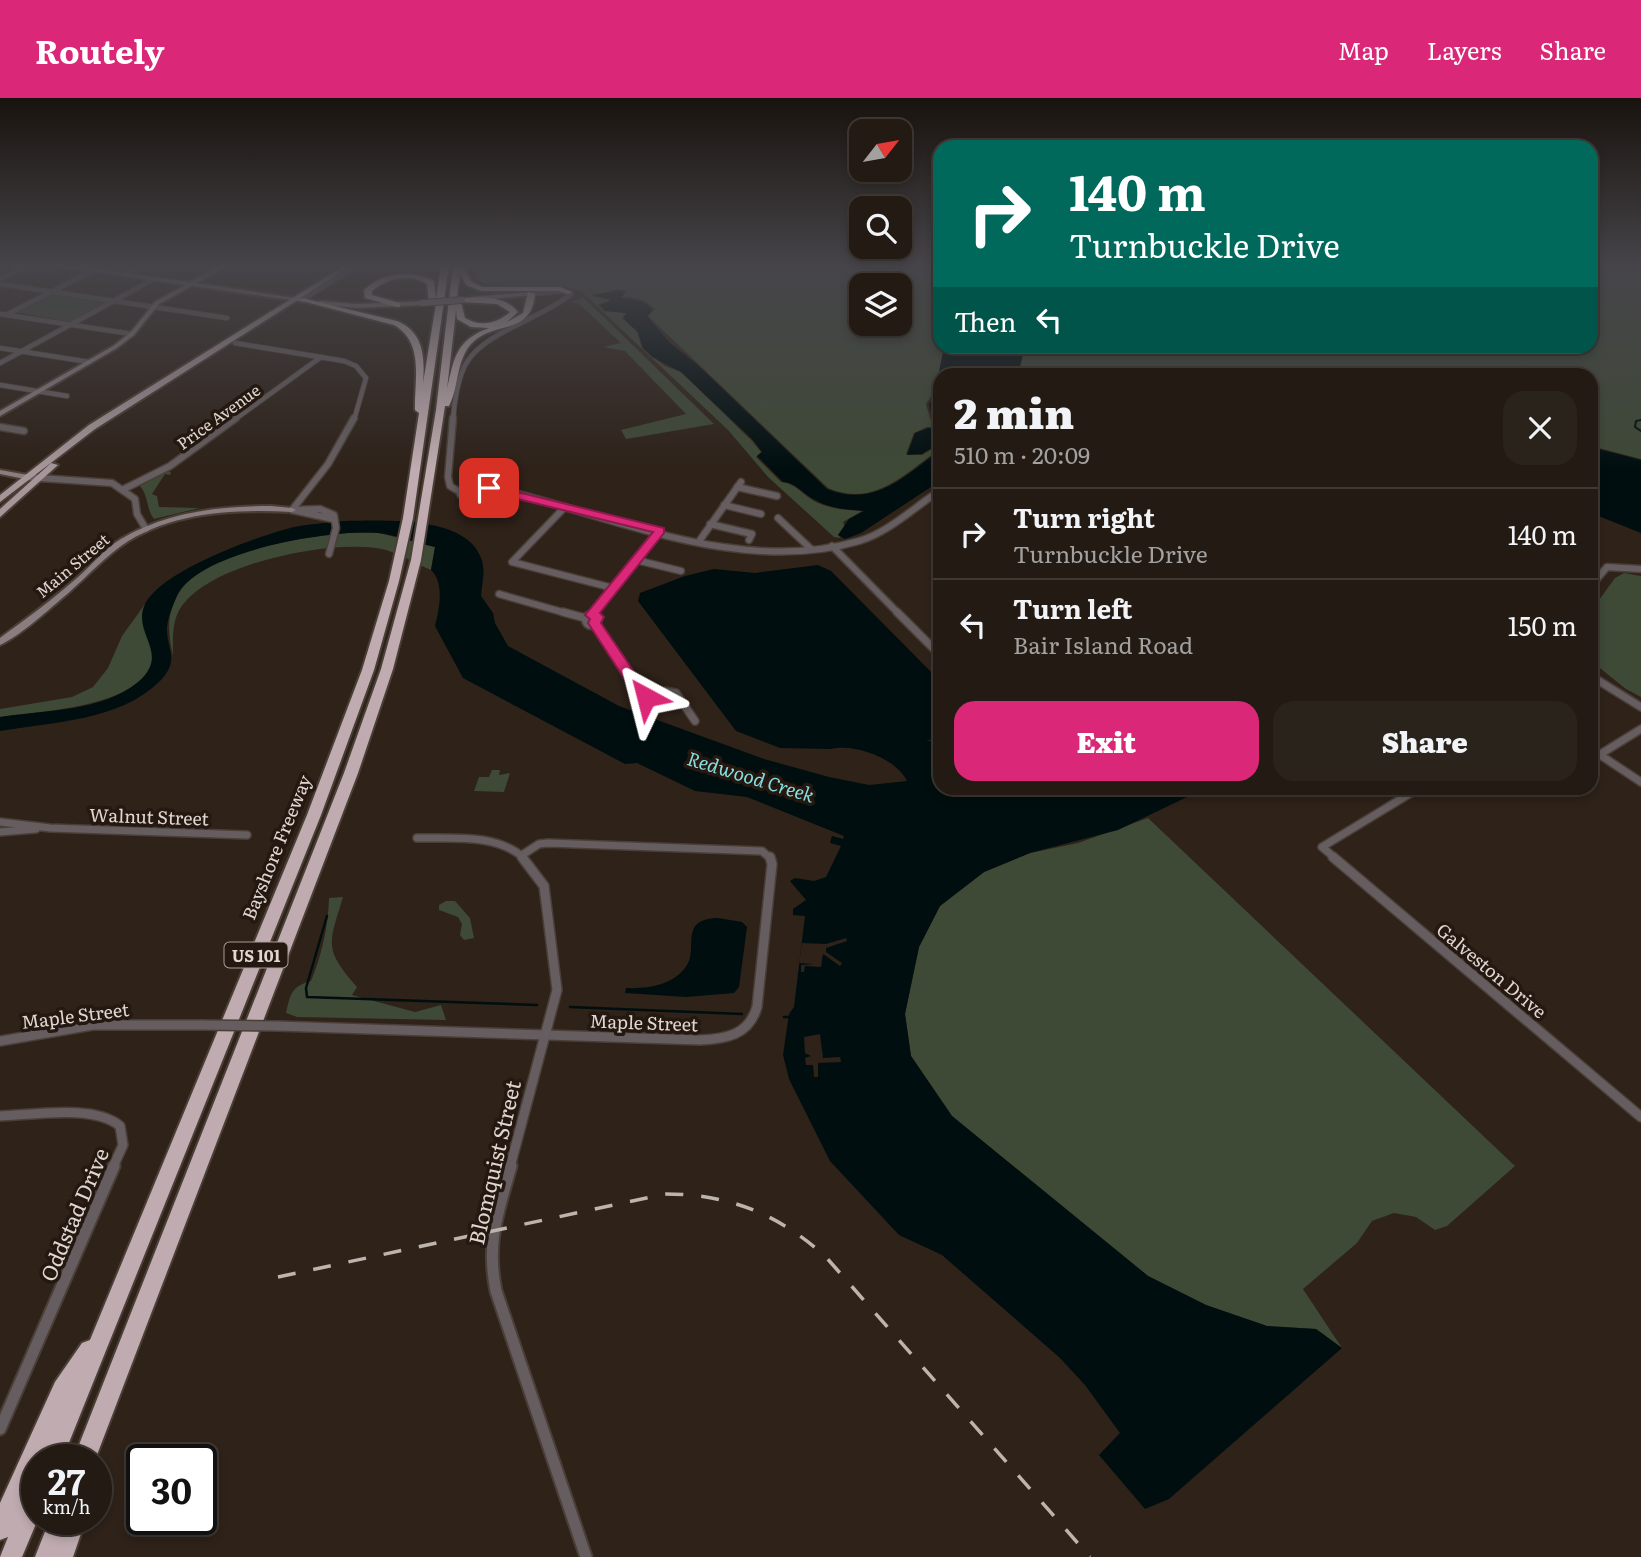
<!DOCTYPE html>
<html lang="en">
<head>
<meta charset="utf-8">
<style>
  body { margin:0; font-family:Literata,serif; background:#2a231c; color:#f1f3f6; height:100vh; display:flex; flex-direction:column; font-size:26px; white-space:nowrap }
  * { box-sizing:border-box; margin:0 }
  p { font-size:23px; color:#a2a1a0 }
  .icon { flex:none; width:38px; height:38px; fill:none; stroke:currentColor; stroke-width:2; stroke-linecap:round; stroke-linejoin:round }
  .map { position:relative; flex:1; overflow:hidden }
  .sheet { position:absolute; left:933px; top:270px; width:665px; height:427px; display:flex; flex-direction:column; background:#221a13; border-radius:21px; box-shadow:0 4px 10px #0003,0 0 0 2px #3f3833 }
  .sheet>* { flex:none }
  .top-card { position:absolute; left:933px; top:42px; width:665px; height:214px; border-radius:21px; box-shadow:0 4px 10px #0003,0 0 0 2px #3f3833; background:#00695c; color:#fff; overflow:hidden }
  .needle { width:46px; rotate:59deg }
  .tools { position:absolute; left:849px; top:21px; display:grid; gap:14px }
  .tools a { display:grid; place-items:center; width:63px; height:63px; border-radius:14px; background:#221a13; box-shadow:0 4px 10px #0003,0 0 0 2px #3f3833; font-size:35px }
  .speed { position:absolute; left:21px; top:1346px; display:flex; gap:14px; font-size:35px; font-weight:700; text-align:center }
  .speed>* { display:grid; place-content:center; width:91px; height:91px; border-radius:50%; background:#221a13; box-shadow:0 4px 10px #0003,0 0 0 2px #3f3833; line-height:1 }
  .speed small { font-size:18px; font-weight:400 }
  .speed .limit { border:4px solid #111; border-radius:10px; background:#fff; color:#111 }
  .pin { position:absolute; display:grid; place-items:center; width:60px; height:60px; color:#fff; margin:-30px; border-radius:14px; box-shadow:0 4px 10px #0006 }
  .me { position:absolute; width:77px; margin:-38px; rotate:322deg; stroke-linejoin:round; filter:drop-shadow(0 0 5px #0008) }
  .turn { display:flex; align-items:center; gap:24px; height:147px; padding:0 21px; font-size:32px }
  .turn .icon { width:91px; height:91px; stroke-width:2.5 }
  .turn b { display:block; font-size:49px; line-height:60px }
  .then { display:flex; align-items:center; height:66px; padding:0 21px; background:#0003; gap:14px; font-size:26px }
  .round { display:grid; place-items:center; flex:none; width:74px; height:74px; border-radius:21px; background:#2a231c }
  .overview { display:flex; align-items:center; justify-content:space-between; height:119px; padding:0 21px }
  h1 { font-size:42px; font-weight:800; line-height:52px }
  .action { display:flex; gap:14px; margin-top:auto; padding:14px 21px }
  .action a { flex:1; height:80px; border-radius:21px; background:#db2777; color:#fff; font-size:28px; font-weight:800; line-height:80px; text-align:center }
  .action a+a { background:#2a231c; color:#f1f3f6 }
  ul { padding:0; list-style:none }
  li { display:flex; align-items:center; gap:21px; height:91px; padding:0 21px; border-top:2px solid #3f3833 }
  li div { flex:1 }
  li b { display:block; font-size:26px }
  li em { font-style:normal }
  header { display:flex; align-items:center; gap:42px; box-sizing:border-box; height:98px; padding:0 35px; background:#db2777; color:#fff }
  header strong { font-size:33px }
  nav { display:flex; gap:38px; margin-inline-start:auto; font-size:24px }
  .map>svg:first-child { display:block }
  .green { fill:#3e4936; fill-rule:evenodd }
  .water { fill:#000e0f }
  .pier { fill:#2e2219 }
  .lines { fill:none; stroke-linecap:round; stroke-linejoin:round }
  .stream-far1 { stroke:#000e0f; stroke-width:2 }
  .stream { stroke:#000e0f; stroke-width:2.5 }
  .street-far4-casing { stroke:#4a3f37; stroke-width:6 }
  .street-far3-casing { stroke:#4a3f37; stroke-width:9 }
  .street-far2-casing { stroke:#4a3f37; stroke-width:10 }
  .street-far1-casing { stroke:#4a3f37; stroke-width:12 }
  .street-casing { stroke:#4a3f37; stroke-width:15 }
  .secondary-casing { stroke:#4a3f37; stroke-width:4 }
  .primary-casing { stroke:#4a3f37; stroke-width:4 }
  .highway-casing { stroke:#4a3f37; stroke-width:4 }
  .street-far4 { stroke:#655d5f; stroke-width:4.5 }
  .street-far3 { stroke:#655d5f; stroke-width:6 }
  .street-far2 { stroke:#655d5f; stroke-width:7 }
  .street-far1 { stroke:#655d5f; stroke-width:9 }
  .street { stroke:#655d5f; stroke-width:11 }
  .secondary { fill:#8a7d80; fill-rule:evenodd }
  .primary { fill:#a69699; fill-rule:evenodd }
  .highway { fill:#c0acb0; fill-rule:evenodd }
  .rail { stroke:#bdb4ae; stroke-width:3.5; stroke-dasharray:18 18; stroke-linecap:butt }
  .street-bridge-casing { stroke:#4a3f37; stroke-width:12; stroke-linecap:butt }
  .secondary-bridge-casing { stroke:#4a3f37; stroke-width:8; stroke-linecap:butt }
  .street-bridge { stroke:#655d5f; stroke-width:9 }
  .secondary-bridge { stroke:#8a7d80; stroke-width:6 }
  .route { fill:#db2777; stroke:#8e194d; stroke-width:2 }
  .labels { text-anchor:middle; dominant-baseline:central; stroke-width:7; stroke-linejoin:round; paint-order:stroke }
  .far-street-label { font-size:16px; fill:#e0d7d2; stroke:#241810 }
  .shield { fill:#241810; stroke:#a89e98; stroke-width:2 }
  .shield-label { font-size:16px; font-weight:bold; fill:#e0d7d2 }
  .street-label { font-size:18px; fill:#e0d7d2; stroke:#241810 }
  .water-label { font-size:19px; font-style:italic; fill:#87dee1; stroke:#241810 }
  .near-street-label { font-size:21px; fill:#e0d7d2; stroke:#241810 }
</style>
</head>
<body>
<header>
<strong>Routely</strong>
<nav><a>Map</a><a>Layers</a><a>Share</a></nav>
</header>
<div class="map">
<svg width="1641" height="1459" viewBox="0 0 1641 1459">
  <rect width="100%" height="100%" fill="#2e2219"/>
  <g class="green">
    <path d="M473,168H940V248L949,249L940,285L926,306L931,323L939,329H927L914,335L906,356L922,357L940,346V351C904,376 874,410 828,390L648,218L655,211C644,201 637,199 623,199L626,192L591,196L610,202L598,207L604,213L626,215L622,220L637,234L642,250L665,268L681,274L752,343L761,354L756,359L781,384C795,385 802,396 814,403C830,411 845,412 862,413L843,424L845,429L838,437L841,440L834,439L768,379L728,332L581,193L564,188L485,186L476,181ZM861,187H900V226H861Z"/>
    <polygon points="1591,168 1641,168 1641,361 1591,348 1591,276 1018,276 1025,248 1591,248"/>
    <polygon points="55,196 107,204 70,224 15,214"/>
    <polygon points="583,199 714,326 626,341 621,332 686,316 625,253 603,249 621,245 579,206 572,204"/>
    <path d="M168,373L171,374L170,377L165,376L152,396L157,398L159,409L200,410L154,421C146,411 149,399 140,388Z"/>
    <path d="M347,435H379L435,449L431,472C416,466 399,455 382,451C333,441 220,464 186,503C171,518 173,539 173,558C168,536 166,516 178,496C203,453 302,439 347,435Z"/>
    <polygon points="1624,475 1641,478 1641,599 1626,591 1591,563 1591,513 1615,480"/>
    <path d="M145,506C141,528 156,553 153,564C138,610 40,613 0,619V611L72,599L93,589L108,570L122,538Z"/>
    <polygon points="492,672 500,672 499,677 510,675 504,694 474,693 479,679 489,679"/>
    <polygon points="1148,720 1515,1068 1447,1128 1435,1132 1416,1119 1394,1115 1372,1123 1357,1145 1303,1191 1342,1250 1316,1231 1267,1228 1206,1207 1148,1178 952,1018 911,958 905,916 919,849 940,808 984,774 1030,755 1078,745"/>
    <path d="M343,799C329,846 323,850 357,889L352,897L415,914L441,907L446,922L297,919L286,915C290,896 292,888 311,883C322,856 328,829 329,800Z"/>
    <polygon points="446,803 455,803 470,820 474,840 464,842 460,837 462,826 458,819 439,812 439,807"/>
  </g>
  <g class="water">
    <path d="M616,192L625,193L621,200C635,201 643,202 653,212L647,218L669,244L700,269L827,391C874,410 904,379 940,352V383L861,435L845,441L838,437L849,421L864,413C846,411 831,411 815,402C803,396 795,384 783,384L757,358L762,354L753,342L681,274L652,259L643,250L638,234L623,220L627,215L605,213L600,207L612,202L592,198Z"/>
    <polygon points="944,249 944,248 1025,249 1018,276 940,276 940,327 933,323 929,306 938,298 937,283"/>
    <polygon points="928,330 940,330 940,345 922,356 907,357 915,335"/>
    <polygon points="1591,349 1641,362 1641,435 1591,415"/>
    <path d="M342,423C379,423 465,416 481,460C486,472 482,485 481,498L493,515L495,525L508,548L619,608L764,661L829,679L869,687L907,683C896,660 854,645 831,651L780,650L736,633L638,503L640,495L685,478L714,471L755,475L818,467L831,473L940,583V639L926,643H940V690H1206L1118,732L1030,755L984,774L940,808L919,849L905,916L911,958L952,1018L1148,1178L1206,1207L1267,1228L1316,1231L1342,1250L1169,1401L1145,1411L1099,1357L1120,1335L1085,1287L1060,1260L942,1157L899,1137L830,1063L789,981L783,957L789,916L794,909L805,818L793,817V811L806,802L790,783L795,780L814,783L826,779L841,748L830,745L832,738L843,741L844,738L747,699L695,693L637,665L625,666L463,580L435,528C439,512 445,485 431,472L435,449C416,445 397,437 378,435C333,431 197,453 177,498C173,507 168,519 167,529C166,552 181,561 160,583C120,623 52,624 0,633V619C44,612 102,614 138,584C172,555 131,536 145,506C162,472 258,438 294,429C310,426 326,425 342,423Z"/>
    <path d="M718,820L742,824L747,829L739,889L734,895L686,899L625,895L626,890C648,891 678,887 689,863C693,853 689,840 694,830C698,822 710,820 718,820Z"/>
  </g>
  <g class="pier">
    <polygon points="846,840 847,843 826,850 826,854 842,865 840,868 823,856 821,869 805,868 804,874 801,874 801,867 813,866 799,865 802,845 826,846"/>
    <polygon points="820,936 823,960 840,959 841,964 818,965 818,979 814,979 813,967 806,967 805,960 811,958 805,955 804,939"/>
  </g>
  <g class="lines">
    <polyline class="stream-far1" points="1641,322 1636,323 1635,329 1641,333"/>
    <g class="stream">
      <polyline points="327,818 306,890 307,899 537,907"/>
      <polyline points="570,909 742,916"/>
      <polyline points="784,919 789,919"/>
    </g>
    <defs>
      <g id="street-far4">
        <polyline points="124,176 140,168"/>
        <polyline points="0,181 27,168"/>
        <polyline points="0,186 227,220"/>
        <polyline points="302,202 357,168"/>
        <polyline points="0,216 132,236"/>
        <polyline points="6,217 94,172"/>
        <polyline points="235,245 344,263 356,268 366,280 354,322"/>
        <polyline points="0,250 89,264"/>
        <polyline points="0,265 154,181"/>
        <polyline points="0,287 67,298"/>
        <polyline points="234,322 321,259"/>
        <path d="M453,322C454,305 458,278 467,264C485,234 543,220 571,196L562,193L531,196"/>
      </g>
      <g id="street-far3">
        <polyline points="453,320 448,379 450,388 460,394"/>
        <polyline points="0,329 24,333"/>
        <polyline points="25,379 112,385 135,401 137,416 146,431"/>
        <path d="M482,389V396L463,399L460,396L462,391L473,387L498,391C613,418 740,478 859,443C886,435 909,414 932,398L940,396"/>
        <polyline points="737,389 777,398"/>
        <polyline points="124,391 170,368 236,320"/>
        <polyline points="724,407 761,416"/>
        <polyline points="565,409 512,464 613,490"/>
        <polyline points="292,412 328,366 354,320"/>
        <polyline points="778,420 811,451"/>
        <polyline points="710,426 752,436 749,442"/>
        <polyline points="700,442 741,384"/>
        <polyline points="832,448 899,516"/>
        <polyline points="329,456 336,430 334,417 320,411 292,412 333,421"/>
        <polyline points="636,462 681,473"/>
        <polyline points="1591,488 1607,469 1641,471"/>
        <polyline points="499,496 569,516"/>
        <polyline points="592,516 660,433"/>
      </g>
      <g id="street-far2">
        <polyline points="563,514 585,520"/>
        <polyline points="897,514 940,557"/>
        <circle cx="591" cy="522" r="5.5"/>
        <polyline points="591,517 594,514"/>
        <polyline points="594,525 642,596 646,599 665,593 676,595 695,623"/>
        <polyline points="1591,578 1641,609"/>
        <polyline points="1591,651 1641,684"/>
        <polyline points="1599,657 1641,631"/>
        <polyline points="0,724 50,730 247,737"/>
        <polyline points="0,734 36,731"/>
        <path d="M417,740C452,741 496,735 524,760"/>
        <polyline points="522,757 539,746 548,745 762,753 770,760"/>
        <polyline points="1335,760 1322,749 1419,690"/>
      </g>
      <g id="street-far1">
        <polyline points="1333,759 1641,1019"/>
        <path d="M277,928L700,942C726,941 749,937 757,909L772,766L770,759"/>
        <polyline points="0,943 93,927 202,927"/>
        <path d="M0,1018C33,1017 94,1006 120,1028L123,1047L113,1069"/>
        <polyline points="510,1069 557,892 544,788 522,759"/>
      </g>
      <g id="street">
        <path d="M511,1068C498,1115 486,1144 496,1193L586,1459"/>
        <polyline points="0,1331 114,1068"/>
      </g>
      <g id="secondary">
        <polygon points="57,168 70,168 190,184 220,168 227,168 197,185 307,202 304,204 192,188 159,206 134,237 117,250 0,318 0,313 113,248 130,235 155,204 185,187"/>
        <polygon points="531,194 534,196 533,197 471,203 468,201 471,199"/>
        <polygon points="320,203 357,206 422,203 425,205 422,207 357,210 318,206 318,204"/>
        <polygon points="0,372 28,377 29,379 25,381 0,376"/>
        <path d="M271,408L292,410L296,412L292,414C234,411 170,414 121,448C100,463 81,485 60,502C44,516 19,538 0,547V540C26,521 52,502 77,480C92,467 104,451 121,441C166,414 220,408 271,408Z"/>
      </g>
      <g id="primary">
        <polygon points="344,168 351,168 95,331 0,404 0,397 89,327"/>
        <polygon points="51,365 58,367 0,419 0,411"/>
      </g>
      <g id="highway">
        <path d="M441,168H449L413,420L399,483L374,572L321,717L62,1362H37V1373L31,1386L37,1384L38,1421L22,1459H0L8,1439L0,1442V1405L55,1284L82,1245L90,1242L307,717L362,572L389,483L403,420L419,315L415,312C414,282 425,245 394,227L298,202L302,200L397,223C424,234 425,260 423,285L436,206L429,204L427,186C410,175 387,180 372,193V197L400,205V209H397L365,200L364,192C382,175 412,171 434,183L436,201Z"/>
        <path d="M453,168H462L472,184L482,189H560L572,194L568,196L559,193H481L466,187L460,175L457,200C477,200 504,196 518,214L507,224L523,215L528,194L535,196C531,239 493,222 471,246C456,263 459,289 449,308H445L421,462L393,571L358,675L95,1362H73L344,675L381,571L411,462L436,312ZM461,204L497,206L510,214C497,226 480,229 465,220ZM456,213L457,221L471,229L489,230C456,242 454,260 447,291Z"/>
        <polygon points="50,1421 86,1421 73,1459 35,1459"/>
      </g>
    </defs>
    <use href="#street-far4" class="street-far4-casing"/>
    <use href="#street-far3" class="street-far3-casing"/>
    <use href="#street-far2" class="street-far2-casing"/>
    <use href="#street-far1" class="street-far1-casing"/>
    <use href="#street" class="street-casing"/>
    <use href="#secondary" class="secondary-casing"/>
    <use href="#primary" class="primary-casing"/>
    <use href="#highway" class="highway-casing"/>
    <use href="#street-far4" class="street-far4"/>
    <use href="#street-far3" class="street-far3"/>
    <use href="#street-far2" class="street-far2"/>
    <use href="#street-far1" class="street-far1"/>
    <use href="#street" class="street"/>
    <use href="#secondary" class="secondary"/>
    <use href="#primary" class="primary"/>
    <use href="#highway" class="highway"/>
    <path class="rail" d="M278,1179L665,1096C729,1096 778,1116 825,1158L1090,1459"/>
    <defs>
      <polyline id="street-bridge" points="202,927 277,928"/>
      <polyline id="secondary-bridge" points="422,205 462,202"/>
    </defs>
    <use href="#street-bridge" class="street-bridge-casing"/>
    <use href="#secondary-bridge" class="secondary-bridge-casing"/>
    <use href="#street-bridge" class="street-bridge"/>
    <use href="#secondary-bridge" class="secondary-bridge"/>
  </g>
  <linearGradient id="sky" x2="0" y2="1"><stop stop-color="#19130e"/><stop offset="0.45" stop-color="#464449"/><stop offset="1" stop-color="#464449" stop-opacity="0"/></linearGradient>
  <rect width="1641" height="372" fill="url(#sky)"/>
  <polygon class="route" points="489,387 664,430 664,435 600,515 604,519 601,525 647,593 651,595 651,602 637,600 588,525 590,521 585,517 653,434 485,393 485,388"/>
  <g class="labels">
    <g class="far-street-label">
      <text transform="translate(218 318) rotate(-36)">Price Avenue</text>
      <text transform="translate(72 467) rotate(-40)">Main Street</text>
    </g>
    <rect class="shield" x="224.5" y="844.5" width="63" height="25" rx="5"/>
    <g class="shield-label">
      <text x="256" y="857">US 101</text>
    </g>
    <g class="street-label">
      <text transform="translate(149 718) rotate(2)">Walnut Street</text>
      <text transform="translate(276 749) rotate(-68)">Bayshore Freeway</text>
      <text transform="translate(1492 872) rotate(40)">Galveston Drive</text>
      <text transform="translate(75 917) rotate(-7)">Maple Street</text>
      <text transform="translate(644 924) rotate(2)">Maple Street</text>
    </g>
    <g class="water-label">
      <text transform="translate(751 678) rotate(17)">Redwood Creek</text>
    </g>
    <g class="near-street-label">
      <text transform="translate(493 1064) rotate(-77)">Blomquist Street</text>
      <text transform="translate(73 1116) rotate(-67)">Oddstad Drive</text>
    </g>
  </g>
</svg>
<div class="tools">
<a><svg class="needle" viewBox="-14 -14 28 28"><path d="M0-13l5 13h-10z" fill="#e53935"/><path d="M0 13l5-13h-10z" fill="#a2a1a0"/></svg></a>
<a><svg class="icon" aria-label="search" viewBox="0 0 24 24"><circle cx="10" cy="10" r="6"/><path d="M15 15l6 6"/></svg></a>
<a><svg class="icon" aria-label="layers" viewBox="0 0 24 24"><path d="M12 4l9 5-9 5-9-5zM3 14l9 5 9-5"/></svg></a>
</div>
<div class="speed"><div>27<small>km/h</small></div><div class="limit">30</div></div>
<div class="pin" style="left:489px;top:390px;background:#d93025"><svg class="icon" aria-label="arrive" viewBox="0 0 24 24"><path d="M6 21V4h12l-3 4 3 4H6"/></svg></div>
<svg class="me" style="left:646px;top:599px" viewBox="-20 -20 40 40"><path d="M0-17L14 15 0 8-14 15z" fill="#db2777" stroke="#fff" stroke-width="4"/></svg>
<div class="top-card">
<div class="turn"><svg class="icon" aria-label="right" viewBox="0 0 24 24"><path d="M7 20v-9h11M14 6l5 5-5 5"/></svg><div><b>140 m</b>Turnbuckle Drive</div></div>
<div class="then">Then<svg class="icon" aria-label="left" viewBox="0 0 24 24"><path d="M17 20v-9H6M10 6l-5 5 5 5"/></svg></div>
</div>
<section class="sheet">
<div class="overview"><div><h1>2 min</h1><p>510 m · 20:09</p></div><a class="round"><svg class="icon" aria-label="close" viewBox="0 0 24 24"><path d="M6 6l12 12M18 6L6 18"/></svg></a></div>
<ul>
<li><svg class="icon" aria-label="right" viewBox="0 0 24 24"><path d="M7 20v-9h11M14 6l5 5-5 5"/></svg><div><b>Turn right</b><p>Turnbuckle Drive</p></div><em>140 m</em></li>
<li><svg class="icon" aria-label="left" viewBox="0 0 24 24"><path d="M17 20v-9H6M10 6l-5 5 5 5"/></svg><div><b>Turn left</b><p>Bair Island Road</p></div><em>150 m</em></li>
</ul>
<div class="action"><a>Exit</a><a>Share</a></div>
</section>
</div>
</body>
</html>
